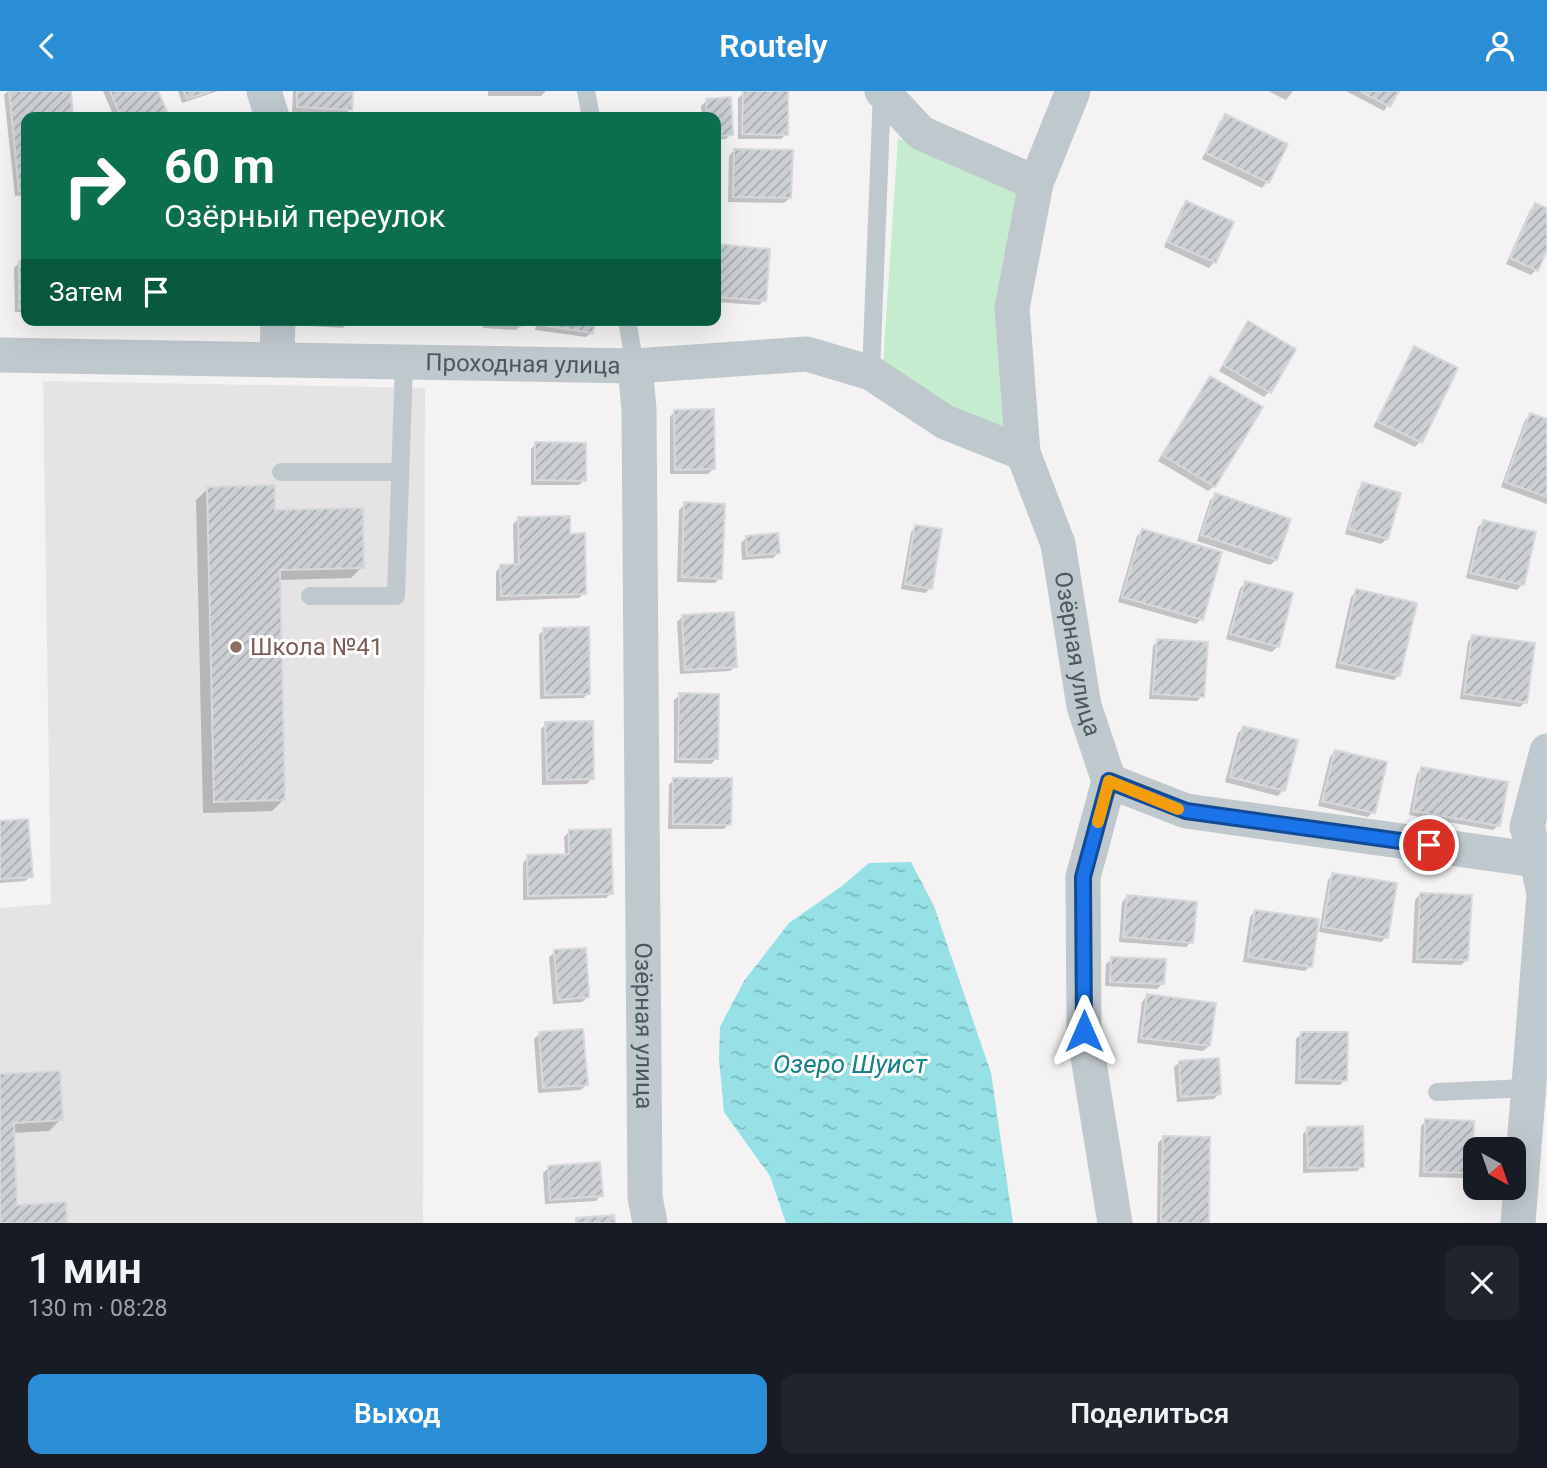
<!DOCTYPE html>
<html lang="ru">
<head>
<meta charset="utf-8">
<style>
  body { margin:0; font-family:Roboto,sans-serif; background:#20242c; color:#f1f3f6; height:100vh; display:flex; flex-direction:column; font-size:26px; white-space:nowrap }
  * { box-sizing:border-box; margin:0 }
  p { font-size:23px; color:#9ea1a6 }
  .icon { flex:none; width:38px; height:38px; fill:none; stroke:currentColor; stroke-width:2; stroke-linecap:round; stroke-linejoin:round }
  .map { position:relative; height:1132px; overflow:hidden }
  .drawer { display:flex; flex-direction:column; background:#171b24; flex:1 }
  .drawer>* { flex:none }
  .guide { position:absolute; left:21px; top:21px; width:700px; height:214px; border-radius:14px; box-shadow:0 7px 28px #0002; background:#0b6e4f; color:#fff; overflow:hidden }
  .needle { width:46px; rotate:140deg }
  .tools { position:absolute; left:1463px; top:1046px; display:grid; gap:14px }
  .tools a { display:grid; place-items:center; width:63px; height:63px; border-radius:14px; background:#171b24; box-shadow:0 7px 28px #0002; font-size:35px }
  .pin { position:absolute; display:grid; place-items:center; width:60px; height:60px; color:#fff; margin:-30px; border:4px solid #fff; border-radius:50%; box-shadow:0 2px 7px #0007 }
  .me { position:absolute; width:77px; margin:-38px; rotate:0deg; stroke-linejoin:round; filter:drop-shadow(0 0 5px #0008) }
  .turn { display:flex; align-items:center; gap:24px; height:147px; padding:0 28px; font-size:32px }
  .turn .icon { width:91px; height:91px; stroke-width:2.5 }
  .turn b { display:block; font-size:49px; line-height:60px }
  .then { display:flex; align-items:center; height:66px; padding:0 28px; background:#0003; gap:14px; font-size:26px }
  .round { display:grid; place-items:center; flex:none; width:74px; height:74px; border-radius:14px; background:#20242c }
  .headline { display:flex; align-items:center; justify-content:space-between; height:119px; padding:0 28px }
  h1 { font-size:42px; font-weight:600; line-height:52px }
  .button { display:flex; gap:14px; margin-top:auto; padding:14px 28px }
  .button a { flex:1; height:80px; border-radius:14px; background:#2a8ed6; color:#fff; font-size:28px; font-weight:600; line-height:80px; text-align:center }
  .button a+a { background:#20242c; color:#f1f3f6 }
  header { display:flex; justify-content:space-between; align-items:center; height:91px; padding:0 28px; background:#2a8ed6; color:#fff; font-size:32px; font-weight:600 }
  .map>svg:first-child { display:block }
  .education { fill:#e5e3e3 }
  .grass { fill:#c5eccf }
  .water { fill:url(#water-ripples) }
  .shadow { fill:#0003 }
  .building { fill:url(#building-hatch); stroke:#d6d9dc; stroke-width:2 }
  .lines { fill:none; stroke-linecap:round; stroke-linejoin:round }
  .lane { stroke:#bfc8cd; stroke-width:18 }
  .street { stroke:#bfc8cd; stroke-width:35 }
  .route-casing { stroke:#114b97; stroke-width:18 }
  .route { stroke:#1a73e8; stroke-width:12 }
  .slow { stroke:#f59e0b; stroke-width:12 }
  .education-dot { fill:#8d6e63; stroke:#fff; stroke-width:2.5 }
  .labels { text-anchor:middle; dominant-baseline:central; stroke-width:6; stroke-linejoin:round; paint-order:stroke }
  .street-label { font-size:24px; fill:#4b585e; stroke:#fff }
  .education-label { font-size:24px; fill:#785e54; stroke:#fff; text-anchor:start }
  .water-label { font-size:26px; font-style:italic; fill:#177f85; stroke:#fff }
</style>
</head>
<body>
<header><svg class="icon" aria-label="back" viewBox="0 0 24 24"><path d="M15 5l-7 7 7 7"/></svg>Routely<svg class="icon" aria-label="person" viewBox="0 0 24 24"><circle cx="12" cy="8" r="4"/><path d="M4 21q1-7 8-7t8 7"/></svg></header>
<div class="map">
<svg width="1547" height="1132" viewBox="0 0 1547 1132">
  <defs>
    <pattern id="water-ripples" width="26" height="14" patternUnits="userSpaceOnUse" patternTransform="scale(1.75)"><rect width="26" height="14" fill="#96e1e5"/><path d="M2 4q2-2 4 0t4 0M15 11q2-2 4 0t4 0" fill="none" stroke="#7cb9bd"/></pattern>
    <pattern id="building-hatch" width="6" height="6" patternUnits="userSpaceOnUse" patternTransform="scale(1.75)"><rect width="6" height="6" fill="#ccd0d4"/><path d="M-1 1l2-2M0 6l6-6M5 7l2-2" fill="none" stroke="#a8acaf"/></pattern>
  </defs>
  <rect width="100%" height="100%" fill="#f4f2f2"/>
  <polygon class="education" points="43,290 425,297 423,1132 0,1132 0,817 51,813"/>
  <polygon class="grass" points="898,47 1022,99 1004,344 947,318 883,273"/>
  <polygon class="water" points="911,771 934,815 991,982 1013,1132 786,1132 770,1085 724,1021 719,968 720,936 744,890 789,832 842,795 869,772"/>
  <g class="shadow">
    <polygon points="8,0 69,0 72,26 26,26 26,104 15,105 4,4"/>
    <polygon points="103,0 156,0 166,23 162,26 114,26"/>
    <polygon points="178,0 218,0 182,12"/>
    <polygon points="293,0 352,0 351,18 345,23 292,21"/>
    <polygon points="488,0 546,0 541,5 488,5"/>
    <polygon points="1268,0 1293,0 1286,9"/>
    <polygon points="1346,0 1397,0 1384,20"/>
    <polygon points="744,2 786,43 781,48 738,48 738,7"/>
    <polygon points="706,10 731,43 726,48 716,49 716,26 702,26 701,15"/>
    <polygon points="1226,25 1286,54 1267,91 1262,97 1202,68 1220,30"/>
    <polygon points="734,59 790,107 784,112 728,111 729,65"/>
    <polygon points="1187,112 1232,132 1214,171 1209,177 1164,156 1181,117"/>
    <polygon points="1535,114 1547,119 1547,155 1536,179 1531,184 1506,173 1530,119"/>
    <polygon points="717,155 764,209 759,214 716,211"/>
    <polygon points="26,171 26,221 15,221 14,177 19,172"/>
    <polygon points="294,229 348,229 343,237 294,234"/>
    <polygon points="483,229 522,229 522,234 516,239 483,237"/>
    <polygon points="537,229 593,229 592,241 586,246 535,239"/>
    <polygon points="1248,233 1269,301 1264,306 1219,280"/>
    <polygon points="1415,257 1456,277 1420,351 1415,356 1373,336 1410,263"/>
    <polygon points="1210,287 1214,395 1208,400 1158,370"/>
    <polygon points="675,320 713,378 708,383 670,383 670,326"/>
    <polygon points="1530,324 1547,330 1547,413 1501,396 1525,329"/>
    <polygon points="536,353 584,389 579,394 531,394 531,358"/>
    <polygon points="1363,393 1387,448 1381,453 1345,443 1358,399"/>
    <polygon points="208,398 274,421 362,476 351,487 278,489 283,709 272,720 203,722 196,409"/>
    <polygon points="1216,404 1289,429 1276,469 1270,474 1197,450 1210,409"/>
    <polygon points="685,413 720,487 715,492 677,491 679,419"/>
    <polygon points="518,428 568,444 584,502 579,507 496,510 496,481 501,475 514,475 513,433"/>
    <polygon points="1483,431 1522,494 1517,499 1466,487 1478,436"/>
    <polygon points="916,435 931,497 925,502 901,498 911,441"/>
    <polygon points="1143,440 1201,528 1196,533 1118,511 1137,445"/>
    <polygon points="747,446 778,462 773,467 742,469 741,452"/>
    <polygon points="1246,492 1278,555 1272,561 1226,548 1240,497"/>
    <polygon points="1357,500 1399,584 1394,589 1335,577 1351,506"/>
    <polygon points="683,525 736,575 730,580 680,583 677,531"/>
    <polygon points="544,539 589,602 583,607 540,608 539,544"/>
    <polygon points="1473,545 1525,611 1520,616 1460,608 1468,551"/>
    <polygon points="1158,549 1202,605 1197,610 1149,608 1153,555"/>
    <polygon points="680,604 716,668 711,673 674,672 674,609"/>
    <polygon points="546,633 592,687 587,693 542,694 541,638"/>
    <polygon points="1243,637 1283,699 1278,705 1225,691 1238,642"/>
    <polygon points="1335,660 1373,721 1368,726 1318,715 1330,666"/>
    <polygon points="1422,677 1499,734 1493,739 1409,724 1417,683"/>
    <polygon points="674,688 729,733 724,738 668,738 669,694"/>
    <polygon points="0,732 31,785 25,790 0,792"/>
    <polygon points="570,740 611,802 606,807 523,809 523,772 528,766 565,765 564,746"/>
    <polygon points="1333,783 1386,846 1381,851 1319,841 1328,789"/>
    <polygon points="1420,803 1467,869 1461,874 1412,872 1415,809"/>
    <polygon points="1127,806 1191,851 1186,856 1119,851 1122,811"/>
    <polygon points="1255,820 1310,875 1305,880 1243,871 1250,826"/>
    <polygon points="555,861 588,906 582,911 553,913 549,866"/>
    <polygon points="1112,868 1163,892 1157,898 1105,895 1106,873"/>
    <polygon points="1147,905 1209,955 1203,960 1137,952 1142,911"/>
    <polygon points="1302,942 1345,989 1340,994 1295,993 1296,948"/>
    <polygon points="539,943 586,994 581,999 538,1002 534,948"/>
    <polygon points="1180,971 1219,1003 1214,1008 1177,1011 1174,976"/>
    <polygon points="0,985 61,1028 49,1040 12,1042 16,1115 65,1132 0,1132"/>
    <polygon points="1426,1030 1471,1082 1465,1087 1419,1086 1421,1035"/>
    <polygon points="1308,1038 1362,1075 1357,1080 1303,1082 1303,1043"/>
    <polygon points="1163,1047 1207,1132 1157,1132 1158,1052"/>
    <polygon points="548,1077 601,1104 596,1110 545,1113 543,1082"/>
  </g>
  <g class="building">
    <polygon points="9,0 71,0 73,26 26,26 26,100 19,100"/>
    <polygon points="110,0 158,0 168,23 160,26 121,26"/>
    <polygon points="184,0 211,0 187,8"/>
    <polygon points="297,0 353,0 352,19 297,16"/>
    <polygon points="743,0 788,0 788,44 742,43"/>
    <polygon points="1360,0 1399,0 1390,16"/>
    <polygon points="731,6 733,44 716,45 716,26 707,26 706,8"/>
    <polygon points="1225,23 1288,53 1269,92 1206,62"/>
    <polygon points="734,58 793,59 791,107 733,106"/>
    <polygon points="1186,110 1234,131 1216,172 1168,151"/>
    <polygon points="1535,112 1547,117 1547,159 1538,180 1510,167"/>
    <polygon points="716,153 770,158 766,210 716,206"/>
    <rect x="19" y="170" width="7" height="47"/>
    <polygon points="298,229 350,229 350,232"/>
    <polygon points="487,229 524,229 523,235 487,232"/>
    <polygon points="540,229 595,229 593,242 540,234"/>
    <polygon points="1248,230 1296,258 1271,302 1223,274"/>
    <polygon points="1414,255 1458,277 1422,352 1377,330"/>
    <polygon points="1210,285 1263,316 1215,396 1162,364"/>
    <polygon points="714,318 715,378 675,379 674,319"/>
    <polygon points="1530,322 1547,328 1547,406 1505,391"/>
    <polygon points="535,351 586,352 586,390 535,389"/>
    <polygon points="1362,391 1401,402 1388,448 1349,438"/>
    <polygon points="275,394 275,419 363,417 364,477 280,479 285,709 214,711 207,396"/>
    <polygon points="1215,402 1291,428 1277,469 1201,444"/>
    <polygon points="684,411 725,413 722,488 682,486"/>
    <polygon points="570,425 570,443 585,442 586,503 501,505 500,474 519,473 518,426"/>
    <polygon points="1483,429 1536,441 1524,494 1470,482"/>
    <polygon points="915,434 942,438 932,498 905,493"/>
    <polygon points="1142,438 1222,461 1203,529 1122,506"/>
    <polygon points="778,442 780,462 747,465 746,445"/>
    <polygon points="1245,490 1293,502 1279,556 1230,543"/>
    <polygon points="1356,498 1417,512 1400,585 1340,572"/>
    <polygon points="734,521 737,576 685,579 682,524"/>
    <polygon points="589,536 590,603 545,604 543,537"/>
    <polygon points="1472,544 1535,552 1527,612 1464,603"/>
    <polygon points="1157,548 1208,551 1204,606 1153,603"/>
    <polygon points="679,602 719,603 718,668 678,668"/>
    <polygon points="593,630 594,688 547,689 545,631"/>
    <polygon points="1243,635 1298,649 1285,700 1230,686"/>
    <polygon points="1335,659 1387,671 1375,722 1322,710"/>
    <polygon points="1421,676 1508,691 1500,735 1413,720"/>
    <polygon points="673,687 732,687 731,734 673,733"/>
    <polygon points="28,728 33,786 0,788 0,730"/>
    <polygon points="611,738 613,803 528,805 527,764 569,763 569,739"/>
    <polygon points="1332,782 1397,792 1388,847 1323,836"/>
    <polygon points="1420,802 1472,804 1468,869 1417,868"/>
    <polygon points="1127,804 1197,811 1193,852 1123,846"/>
    <polygon points="1255,819 1319,828 1312,876 1248,866"/>
    <polygon points="586,857 589,906 558,909 554,859"/>
    <polygon points="1111,866 1166,868 1164,893 1110,891"/>
    <polygon points="1147,903 1216,912 1210,955 1141,947"/>
    <polygon points="583,938 588,994 543,997 539,941"/>
    <polygon points="1301,941 1348,941 1347,990 1299,988"/>
    <polygon points="1219,967 1221,1003 1181,1006 1179,970"/>
    <polygon points="60,980 63,1029 14,1032 17,1114 66,1111 67,1132 0,1132 0,983"/>
    <polygon points="1425,1028 1474,1030 1472,1082 1424,1081"/>
    <polygon points="1363,1035 1364,1076 1308,1077 1307,1036"/>
    <polygon points="1163,1045 1210,1046 1209,1132 1161,1132"/>
    <polygon points="600,1071 603,1105 550,1109 548,1075"/>
    <polygon points="614,1124 615,1132 576,1132 576,1127"/>
  </g>
  <g class="lines">
    <g class="lane">
      <polyline points="586,0 591,26"/>
      <polyline points="627,229 635,275"/>
      <polyline points="871,282 882,2"/>
      <polyline points="281,381 400,381"/>
      <polyline points="310,505 396,505 404,272"/>
      <polyline points="1437,1001 1529,997"/>
    </g>
    <g class="street">
      <polyline points="264,0 272,26"/>
      <polyline points="882,0 921,42 1036,92"/>
      <path id="s1" d="M1073,0L1036,92L1012,217L1023,362L1058,453L1084,615L1109,690L1083,786L1084,941L1115,1132"/>
      <path id="s2" d="M0,264L635,275L807,263L871,282L945,331L1023,362"/>
      <polyline points="277,269 278,229"/>
      <path id="s3" d="M635,275L639,318L645,1106L650,1132"/>
      <polyline points="1109,690 1186,720 1537,769 1547,777"/>
      <polyline points="1518,1132 1544,803 1537,769 1527,736 1547,660"/>
    </g>
  </g>
  <g class="lines">
    <defs>
      <polyline id="route" points="1084,940 1083,786 1109,690 1186,720 1429,754"/>
    </defs>
    <use href="#route" class="route-casing"/>
    <use href="#route" class="route"/>
    <polyline class="slow" points="1098,731 1109,690 1178,718"/>
  </g>
  <circle class="education-dot" cx="236" cy="556" r="7"/>
  <g class="labels">
    <g class="street-label">
      <text stroke="none"><textPath href="#s2" startOffset="523">Проходная улица</textPath></text>
      <text stroke="none"><textPath href="#s1" startOffset="581">Озёрная улица</textPath></text>
      <text stroke="none"><textPath href="#s3" startOffset="660">Озёрная улица</textPath></text>
    </g>
    <g class="education-label">
      <text x="250" y="556">Школа №41</text>
    </g>
    <g class="water-label">
      <text x="850" y="973">Озеро Шуист</text>
    </g>
  </g>
</svg>
<div class="tools">
<a><svg class="needle" viewBox="-14 -14 28 28"><path d="M0-13l5 13h-10z" fill="#e53935"/><path d="M0 13l5-13h-10z" fill="#9ea1a6"/></svg></a>
</div>
<div class="pin" style="left:1429px;top:754px;background:#d93025"><svg class="icon" aria-label="arrive" viewBox="0 0 24 24"><path d="M6 21V4h12l-3 4 3 4H6"/></svg></div>
<svg class="me" style="left:1084px;top:940px" viewBox="-20 -20 40 40"><path d="M0-17L14 15 0 8-14 15z" fill="#1a73e8" stroke="#fff" stroke-width="4"/></svg>
<div class="guide">
<div class="turn"><svg class="icon" aria-label="right" viewBox="0 0 24 24"><path d="M7 20v-9h11M14 6l5 5-5 5"/></svg><div><b>60 m</b>Озёрный переулок</div></div>
<div class="then">Затем<svg class="icon" aria-label="arrive" viewBox="0 0 24 24"><path d="M6 21V4h12l-3 4 3 4H6"/></svg></div>
</div>
</div>
<section class="drawer">
<div class="headline"><div><h1>1 мин</h1><p>130 m · 08:28</p></div><a class="round"><svg class="icon" aria-label="close" viewBox="0 0 24 24"><path d="M6 6l12 12M18 6L6 18"/></svg></a></div>
<div class="button"><a>Выход</a><a>Поделиться</a></div>
</section>
</body>
</html>
